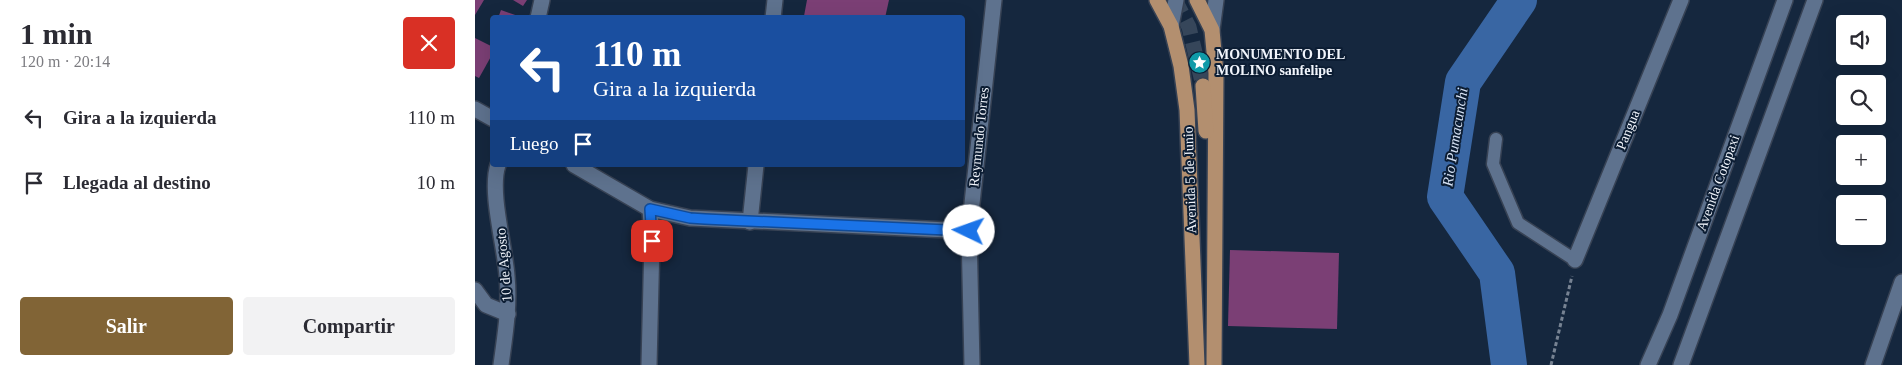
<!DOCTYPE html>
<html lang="es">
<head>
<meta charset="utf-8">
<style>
  body { margin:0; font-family:Georgia,serif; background:#f2f2f3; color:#2b2b33; height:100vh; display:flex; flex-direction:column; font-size:19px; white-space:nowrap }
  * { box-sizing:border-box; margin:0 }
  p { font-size:16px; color:#7c7c81 }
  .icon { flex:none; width:28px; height:28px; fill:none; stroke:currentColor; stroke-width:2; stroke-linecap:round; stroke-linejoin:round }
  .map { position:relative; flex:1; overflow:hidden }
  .details { display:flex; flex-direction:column; background:#fff; width:475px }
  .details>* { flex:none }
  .hud { position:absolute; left:15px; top:15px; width:475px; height:152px; border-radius:5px; box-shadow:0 5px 20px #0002; background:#1a4fa0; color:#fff; overflow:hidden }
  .buttons { position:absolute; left:1361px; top:15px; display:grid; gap:10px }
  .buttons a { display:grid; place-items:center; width:50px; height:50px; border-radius:5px; background:#fff; box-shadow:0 5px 20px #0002; font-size:25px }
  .pin { position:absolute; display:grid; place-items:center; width:42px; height:42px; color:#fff; margin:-21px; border-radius:10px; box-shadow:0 2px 8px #0006 }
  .me { position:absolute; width:55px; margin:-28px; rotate:273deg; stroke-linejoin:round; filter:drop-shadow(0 0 4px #0008) }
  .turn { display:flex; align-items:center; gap:18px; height:105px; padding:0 20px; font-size:22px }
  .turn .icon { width:65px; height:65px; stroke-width:2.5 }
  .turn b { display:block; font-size:35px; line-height:42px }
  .then { display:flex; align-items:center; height:48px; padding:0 20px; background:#0003; gap:10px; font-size:19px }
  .round { display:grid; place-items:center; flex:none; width:52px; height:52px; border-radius:5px; background:#f2f2f3 }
  .head { display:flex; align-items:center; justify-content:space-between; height:85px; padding:0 20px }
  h1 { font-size:30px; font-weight:600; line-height:38px }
  .button { display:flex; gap:10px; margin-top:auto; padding:10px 20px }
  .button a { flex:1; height:58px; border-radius:5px; background:#816436; color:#fff; font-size:20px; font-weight:600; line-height:58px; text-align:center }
  .button a+a { background:#f2f2f3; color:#2b2b33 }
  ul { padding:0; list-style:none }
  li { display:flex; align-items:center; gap:15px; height:65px; padding:0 20px }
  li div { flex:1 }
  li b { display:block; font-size:19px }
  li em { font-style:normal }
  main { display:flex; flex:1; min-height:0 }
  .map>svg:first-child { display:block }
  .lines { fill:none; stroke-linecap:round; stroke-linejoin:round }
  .river { stroke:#3966a3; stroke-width:36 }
  .building { fill:#7b3f75 }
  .primary-tunnel { stroke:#36465a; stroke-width:15; stroke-dasharray:15 8; stroke-linecap:butt }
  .lane-casing { stroke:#374254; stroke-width:15 }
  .street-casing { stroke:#374254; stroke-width:18 }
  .secondary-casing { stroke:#374254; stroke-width:18 }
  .primary-casing { stroke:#374254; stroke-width:18 }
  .path { stroke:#778393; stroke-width:3; stroke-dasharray:4 2.5; stroke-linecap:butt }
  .lane { stroke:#5e728e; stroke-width:12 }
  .street { stroke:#5e728e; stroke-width:15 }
  .secondary { stroke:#5e728e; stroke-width:15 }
  .primary { stroke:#b38f6f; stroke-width:15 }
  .route-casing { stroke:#114b97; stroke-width:12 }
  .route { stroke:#1a73e8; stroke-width:9 }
  .labels { text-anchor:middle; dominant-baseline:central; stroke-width:4; stroke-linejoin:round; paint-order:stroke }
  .poi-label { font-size:14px; font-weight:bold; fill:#f1f5fc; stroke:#0c1d33; text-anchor:start }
  .street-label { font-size:14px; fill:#f1f5fc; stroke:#0c1d33 }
  .water-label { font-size:15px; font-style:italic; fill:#d7e3f5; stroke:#0c1d33 }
</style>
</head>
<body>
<main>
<section class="details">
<div class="head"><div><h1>1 min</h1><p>120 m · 20:14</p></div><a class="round" style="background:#d93025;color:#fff"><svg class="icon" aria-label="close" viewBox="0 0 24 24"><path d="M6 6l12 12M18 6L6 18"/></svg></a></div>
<ul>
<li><svg class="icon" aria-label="left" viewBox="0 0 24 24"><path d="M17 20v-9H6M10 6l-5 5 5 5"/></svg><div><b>Gira a la izquierda</b></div><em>110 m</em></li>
<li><svg class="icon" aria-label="arrive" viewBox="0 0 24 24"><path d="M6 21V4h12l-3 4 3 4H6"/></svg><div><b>Llegada al destino</b></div><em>10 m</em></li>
</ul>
<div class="button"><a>Salir</a><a>Compartir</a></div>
</section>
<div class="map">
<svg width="1427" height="365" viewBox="0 0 1427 365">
  <rect width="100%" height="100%" fill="#15273e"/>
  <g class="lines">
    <polyline class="river" points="1034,365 1022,273 970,197 988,82 1044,0"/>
  </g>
  <g class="building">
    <polygon points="0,0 9,0 0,15"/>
    <polygon points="38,0 52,0 48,6"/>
    <polygon points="332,0 414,0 410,18 335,18 329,16"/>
    <polygon points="26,10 46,17 46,18 23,18"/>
    <polygon points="0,38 18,47 18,53 4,78 0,76"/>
    <polygon points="755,250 864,253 862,329 753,326"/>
  </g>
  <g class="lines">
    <polyline class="primary-tunnel" points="700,0 714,27 728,86"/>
    <defs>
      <polyline id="lane" points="1021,139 1018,164 1043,223 1100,260"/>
      <g id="street">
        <polyline points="298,18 300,0"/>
        <polyline points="275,222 281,165"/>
        <polyline points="494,231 519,0"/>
        <polyline points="1100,260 1206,0"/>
        <polyline points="0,290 11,305 33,314"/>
        <polyline points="174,365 177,241 175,209"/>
        <polyline points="1398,365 1427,282"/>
      </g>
      <g id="secondary">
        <polyline points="63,18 67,0"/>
        <polyline points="696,26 701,0"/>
        <polyline points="737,30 741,0"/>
        <polyline points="0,109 18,119"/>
        <path d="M23,165C14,191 30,247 32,276C35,306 30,335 26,365"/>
        <polyline points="99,165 175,209 215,218 494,231 497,365"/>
        <polyline points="1173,365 1195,315 1310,0"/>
        <polyline points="1206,365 1340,0"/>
      </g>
      <g id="primary">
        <polyline points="682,0 696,26 706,66 712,110 722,365"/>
        <polyline points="722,0 737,30 741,73 739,365"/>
        <polyline points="728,86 731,131"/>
      </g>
    </defs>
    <use href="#lane" class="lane-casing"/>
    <use href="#street" class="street-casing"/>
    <use href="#secondary" class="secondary-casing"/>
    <use href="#primary" class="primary-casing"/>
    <polyline class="path" points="1076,365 1097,276"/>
    <use href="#lane" class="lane"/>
    <use href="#street" class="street"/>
    <use href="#secondary" class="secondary"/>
    <use href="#primary" class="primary"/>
  </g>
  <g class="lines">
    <defs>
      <polyline id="route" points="177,241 175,209 215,218 230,219 494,231"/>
    </defs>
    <use href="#route" class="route-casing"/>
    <use href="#route" class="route"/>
  </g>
  <defs>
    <symbol id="sight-disc" viewBox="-11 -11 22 22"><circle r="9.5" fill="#0f9aa8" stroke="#0c1d33"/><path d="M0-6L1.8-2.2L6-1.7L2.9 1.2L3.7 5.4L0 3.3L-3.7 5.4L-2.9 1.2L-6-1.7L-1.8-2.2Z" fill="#fff"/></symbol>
  </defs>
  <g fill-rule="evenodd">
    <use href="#sight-disc" x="712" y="50" width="25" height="25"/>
  </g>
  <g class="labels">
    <g class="poi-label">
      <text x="741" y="54">MONUMENTO DEL<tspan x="741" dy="16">MOLINO sanfelipe</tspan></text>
    </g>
    <g class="street-label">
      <text transform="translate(1153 130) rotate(-68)">Pangua</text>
      <text transform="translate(504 137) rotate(-84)">Reymundo Torres</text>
      <text transform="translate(715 180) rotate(-92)">Avenida 5 de Junio</text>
      <text transform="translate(1243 183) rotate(-70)">Avenida Cotopaxi</text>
      <text transform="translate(29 265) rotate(-95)">10 de Agosto</text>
    </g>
    <g class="water-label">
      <text transform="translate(980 137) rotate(-81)">Rio Pumacunchi</text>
    </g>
  </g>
</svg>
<div class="buttons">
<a><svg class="icon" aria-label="sound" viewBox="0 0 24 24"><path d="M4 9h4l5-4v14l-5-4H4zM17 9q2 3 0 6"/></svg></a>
<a><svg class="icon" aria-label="search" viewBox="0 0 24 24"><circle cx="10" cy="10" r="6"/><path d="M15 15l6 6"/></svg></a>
<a>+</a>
<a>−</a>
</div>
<div class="pin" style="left:177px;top:241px;background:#d93025"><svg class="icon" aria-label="arrive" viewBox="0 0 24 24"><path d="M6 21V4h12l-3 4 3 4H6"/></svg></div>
<svg class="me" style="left:494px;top:231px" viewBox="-20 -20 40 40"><circle r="19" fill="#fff"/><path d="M0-13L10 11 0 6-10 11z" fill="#1a73e8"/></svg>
<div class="hud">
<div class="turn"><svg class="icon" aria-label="left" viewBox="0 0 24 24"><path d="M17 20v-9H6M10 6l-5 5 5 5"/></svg><div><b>110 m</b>Gira a la izquierda</div></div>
<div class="then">Luego<svg class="icon" aria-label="arrive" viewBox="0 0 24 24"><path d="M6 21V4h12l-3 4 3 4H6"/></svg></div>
</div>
</div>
</main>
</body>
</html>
